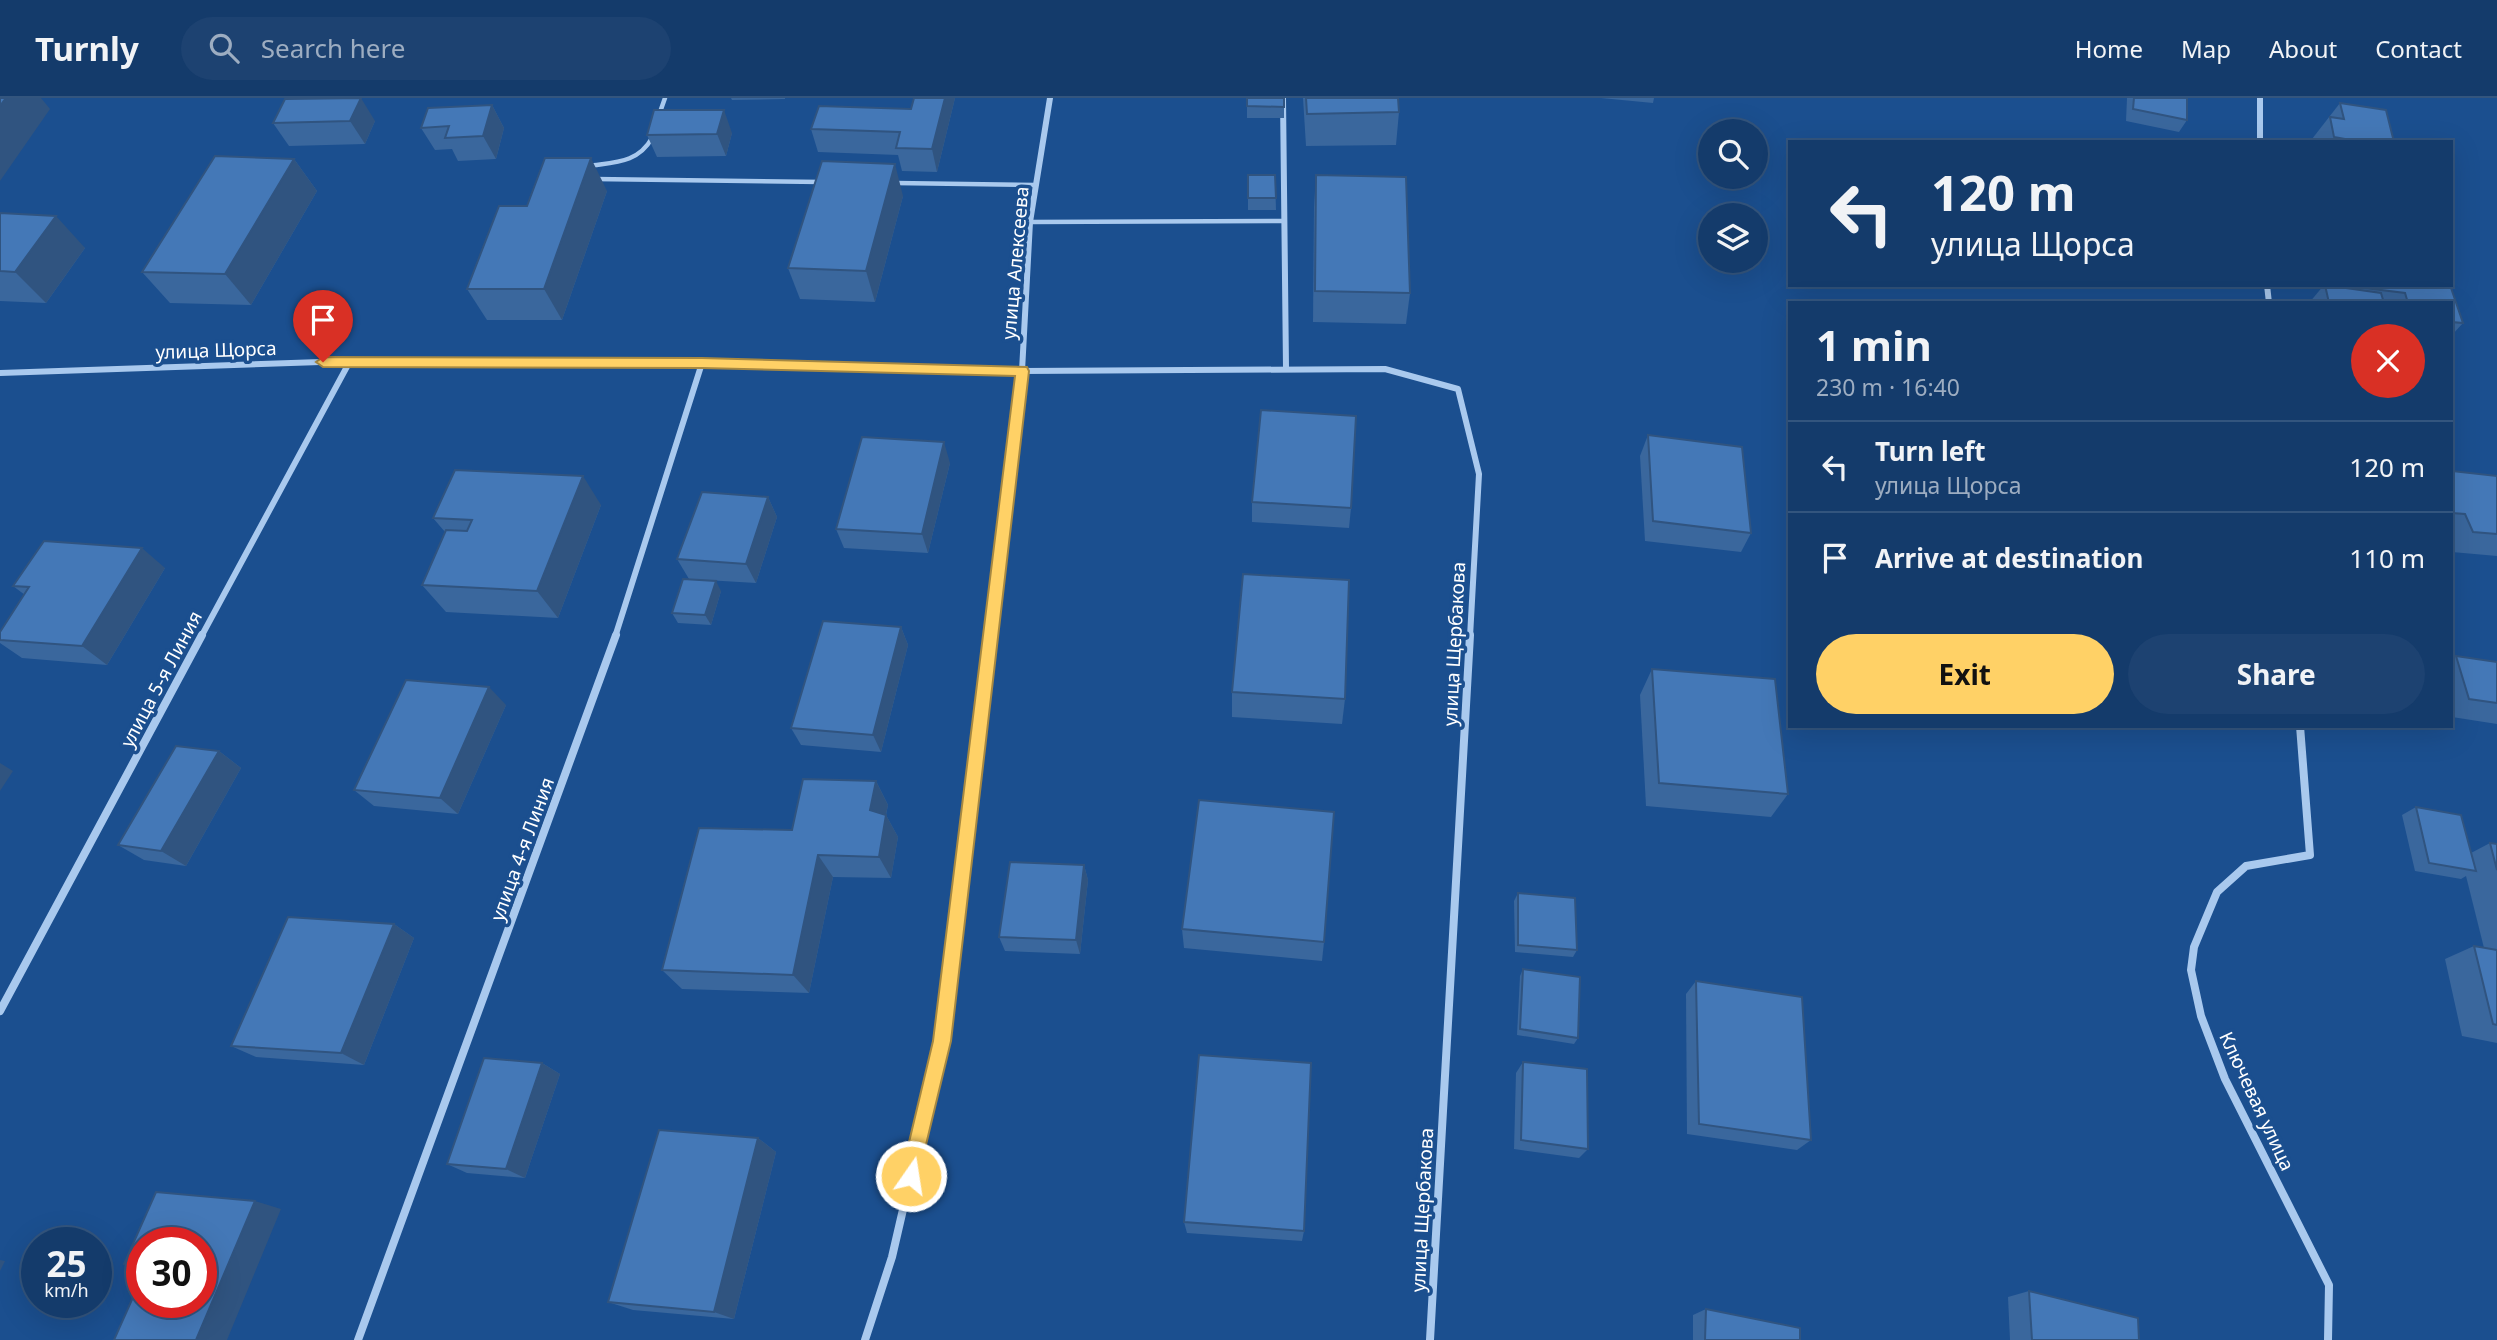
<!DOCTYPE html>
<html lang="en">
<head>
<meta charset="utf-8">
<style>
  body { margin:0; font-family:"Noto Sans",sans-serif; background:#1d4271; color:#f1f3f6; height:100vh; display:flex; flex-direction:column; font-size:26px; white-space:nowrap }
  * { box-sizing:border-box; margin:0 }
  p { font-size:23px; color:#9dadc1 }
  .icon { flex:none; width:38px; height:38px; fill:none; stroke:currentColor; stroke-width:2; stroke-linecap:round; stroke-linejoin:round }
  .map { position:relative; flex:1; overflow:hidden }
  .panel { position:absolute; left:1788px; top:203px; width:665px; height:427px; display:flex; flex-direction:column; background:#143b6b; border-radius:0px; box-shadow:0 7px 28px #0002,0 0 0 2px #33557e }
  .panel>* { flex:none }
  .hud { position:absolute; left:1788px; top:42px; width:665px; height:147px; border-radius:0px; box-shadow:0 7px 28px #0002,0 0 0 2px #33557e; background:#143b6b; color:#f1f3f6; overflow:hidden }
  .tools { position:absolute; left:1698px; top:21px; display:grid; gap:14px }
  .tools a { display:grid; place-items:center; width:70px; height:70px; border-radius:50%; background:#143b6b; box-shadow:0 7px 28px #0002,0 0 0 2px #33557e; font-size:35px }
  .speed { position:absolute; left:21px; top:1129px; display:flex; gap:14px; font-size:35px; font-weight:700; text-align:center }
  .speed>* { display:grid; place-content:center; width:91px; height:91px; border-radius:50%; background:#143b6b; box-shadow:0 7px 28px #0002,0 0 0 2px #33557e; line-height:1 }
  .speed small { font-size:18px; font-weight:400 }
  .speed .limit { border:10px solid #d22; background:#fff; color:#111 }
  .pin { position:absolute; display:grid; place-items:center; width:60px; height:60px; color:#fff; margin:-72px -30px; border-radius:50% 50% 50% 0; rotate:-45deg; box-shadow:0 0 7px #0007 }
  .pin .icon { rotate:45deg }
  .me { position:absolute; width:77px; margin:-38px; rotate:13deg; stroke-linejoin:round; filter:drop-shadow(0 0 5px #0008) }
  .turn { display:flex; align-items:center; gap:24px; height:147px; padding:0 28px; font-size:32px }
  .turn .icon { width:91px; height:91px; stroke-width:2.5 }
  .turn b { display:block; font-size:49px; line-height:60px }
  .round { display:grid; place-items:center; flex:none; width:74px; height:74px; border-radius:37px; background:#1d4271 }
  .headline { display:flex; align-items:center; justify-content:space-between; height:119px; padding:0 28px }
  h1 { font-size:42px; font-weight:700; line-height:52px }
  .button { display:flex; gap:14px; margin-top:auto; padding:14px 28px }
  .button a { flex:1; height:80px; border-radius:42px; background:#ffd166; color:#111; font-size:28px; font-weight:700; line-height:80px; text-align:center }
  .button a+a { background:#1d4271; color:#f1f3f6 }
  ul { padding:0; list-style:none }
  li { display:flex; align-items:center; gap:21px; height:91px; padding:0 28px; border-top:2px solid #33557e }
  li div { flex:1 }
  li b { display:block; font-size:26px }
  li em { font-style:normal }
  header { display:flex; align-items:center; gap:42px; box-sizing:border-box; height:98px; padding:0 35px; background:#143b6b; border-bottom:2px solid #33557e }
  header strong { font-size:33px }
  nav { display:flex; gap:38px; margin-inline-start:auto; font-size:24px }
  .search { width:490px; height:63px; background:#1d4271; display:flex; align-items:center; gap:18px; box-sizing:border-box; padding:0 24px; border-radius:38px; color:#9dadc1; font-size:26px }
  .map>svg:first-child { display:block }
  .lines { fill:none; stroke-linecap:round; stroke-linejoin:round }
  .lane { stroke:#a9c9ee; stroke-width:4.5 }
  .street-far1 { stroke:#a9c9ee; stroke-width:6 }
  .street { stroke:#a9c9ee; stroke-width:8 }
  .wall { fill:#3a679d }
  .shaded-wall { fill:#305480 }
  .building { fill:#4478b7; stroke:#305480; stroke-width:2 }
  .route { fill:#ffd166; stroke:#a68842; stroke-width:2 }
  .labels { text-anchor:middle; dominant-baseline:central; stroke-width:7; stroke-linejoin:round; paint-order:stroke }
  .street-label { font-size:19px; fill:#fff; stroke:#1b4f8f }
</style>
</head>
<body>
<header>
<strong>Turnly</strong>
<div class="search"><svg class="icon" aria-label="search" viewBox="0 0 24 24"><circle cx="10" cy="10" r="6"/><path d="M15 15l6 6"/></svg>Search here</div>
<nav><a>Home</a><a>Map</a><a>About</a><a>Contact</a></nav>
</header>
<div class="map">
<svg width="2497" height="1242" viewBox="0 0 2497 1242">
  <rect width="100%" height="100%" fill="#1b4f8f"/>
  <g class="lines">
    <g class="lane">
      <polyline points="659,17 665,0"/>
      <path d="M589,68C615,64 638,65 652,40"/>
      <polyline points="594,81 822,84"/>
      <polyline points="895,85 1036,87"/>
      <polyline points="1030,124 1282,123"/>
    </g>
    <g class="street-far1">
      <polyline points="1283,0 1286,270"/>
      <polyline points="2260,0 2260,44"/>
      <polyline points="2267,187 2269,205"/>
      <polyline points="0,275 350,263 702,265 1022,273 1385,271 1458,291 1479,376 1470,539"/>
      <polyline points="201,539 350,263"/>
      <polyline points="615,539 702,265"/>
      <polyline points="990,539 1022,273 1030,124 1050,0"/>
    </g>
    <g class="street">
      <polyline points="2300,628 2310,757 2246,768 2217,794 2194,849 2191,872 2201,918 2225,981 2329,1187 2328,1242"/>
      <polyline points="0,913 202,537"/>
      <polyline points="358,1242 616,537"/>
      <polyline points="865,1242 892,1159 942,943 990,537"/>
      <polyline points="1430,1242 1470,537"/>
    </g>
  </g>
  <g class="wall">
    <polygon points="731,0 785,0 785,1 732,2"/>
    <polygon points="955,0 937,74 902,73 898,57 818,54 811,31 911,11"/>
    <rect x="1247" y="0" width="37" height="20"/>
    <polygon points="1303,0 1398,0 1399,14 1396,47 1306,48"/>
    <polygon points="1601,0 1654,0 1653,5"/>
    <polygon points="2127,0 2187,0 2187,22 2179,34 2126,23"/>
    <polygon points="2340,5 2394,44 2313,44 2312,41"/>
    <polygon points="492,7 504,30 496,61 458,63 452,51 435,52 421,30"/>
    <polygon points="375,23 365,46 289,48 273,25"/>
    <polygon points="732,35 726,58 657,59 647,37"/>
    <polygon points="294,61 317,93 251,207 170,205 142,174"/>
    <polygon points="1248,77 1275,77 1276,112 1248,112"/>
    <polygon points="1316,77 1410,195 1406,226 1313,224 1314,109"/>
    <polygon points="607,93 562,222 487,222 467,191 527,108"/>
    <polygon points="903,98 875,204 800,201 788,170"/>
    <polygon points="0,115 85,150 46,205 0,203"/>
    <polygon points="2324,187 2337,188 2337,187 2450,187 2463,225 2452,237 2452,205 2309,205"/>
    <polygon points="1648,337 1751,435 1741,454 1645,443 1640,358"/>
    <polygon points="950,365 928,455 844,450 836,431"/>
    <polygon points="2452,373 2497,378 2497,458 2452,454"/>
    <polygon points="768,399 777,419 756,485 689,481 677,461"/>
    <polygon points="1252,404 1351,410 1349,430 1252,424"/>
    <polygon points="601,407 558,520 446,514 422,487 445,434 433,420"/>
    <polygon points="165,470 107,567 22,560 0,545 0,534 25,497 13,488"/>
    <polygon points="721,493 711,527 678,525 672,515"/>
    <polygon points="901,529 908,547 881,654 801,647 791,630"/>
    <polygon points="2456,558 2497,564 2497,626 2452,619 2452,560"/>
    <polygon points="1652,571 1788,696 1771,719 1646,708 1640,597"/>
    <polygon points="1232,594 1345,601 1342,626 1232,619"/>
    <polygon points="506,607 458,716 374,708 354,692"/>
    <polygon points="219,653 241,670 186,768 144,762 118,747"/>
    <polygon points="876,683 888,707 886,717 898,739 891,780 833,779 809,895 682,891 662,872 792,732"/>
    <polygon points="2416,709 2471,755 2490,745 2497,746 2497,945 2462,938 2445,861 2474,848 2484,850 2466,778 2461,781 2415,773 2402,717"/>
    <polygon points="1084,767 1088,782 1080,856 1005,853 999,839"/>
    <polygon points="1518,795 1577,852 1573,859 1515,854 1514,803"/>
    <polygon points="394,826 414,840 364,967 256,959 231,948"/>
    <polygon points="1182,831 1324,844 1322,863 1184,850"/>
    <polygon points="1523,871 1578,940 1574,946 1517,937 1520,878"/>
    <polygon points="1696,883 1811,1042 1797,1052 1687,1036 1686,896"/>
    <polygon points="1523,964 1588,1051 1579,1060 1514,1051 1516,975"/>
    <polygon points="542,965 560,976 525,1080 467,1075 447,1066"/>
    <polygon points="758,1040 776,1054 734,1221 633,1212 608,1204"/>
    <polygon points="1184,1124 1304,1133 1302,1143 1187,1135"/>
    <polygon points="2029,1193 2139,1242 2010,1242 2008,1199"/>
    <polygon points="1706,1211 1800,1242 1693,1242 1693,1217"/>
  </g>
  <g class="shaded-wall">
    <polygon points="6,0 41,0 50,11 0,83 0,8"/>
    <polygon points="361,0 375,23 365,46 350,23"/>
    <polygon points="945,0 955,0 937,74 932,51"/>
    <polygon points="492,7 504,30 496,61 483,38"/>
    <polygon points="724,12 732,35 726,58 717,36"/>
    <polygon points="591,60 607,93 562,222 544,191"/>
    <polygon points="294,61 317,93 251,207 225,176"/>
    <polygon points="895,66 903,98 875,204 866,173"/>
    <polygon points="56,118 85,150 46,205 15,174"/>
    <polygon points="944,344 950,365 928,455 922,436"/>
    <polygon points="583,378 601,407 558,520 537,493"/>
    <polygon points="768,399 777,419 756,485 746,466"/>
    <polygon points="142,450 165,470 107,567 82,548"/>
    <polygon points="716,483 721,493 711,527 705,517"/>
    <polygon points="901,529 908,547 881,654 873,637"/>
    <polygon points="489,589 506,607 458,716 440,700"/>
    <polygon points="219,653 241,670 186,768 161,753"/>
    <polygon points="0,665 13,673 0,693"/>
    <polygon points="876,683 888,707 882,735 870,712"/>
    <polygon points="886,717 898,739 891,780 879,759"/>
    <polygon points="818,757 833,779 809,895 793,877"/>
    <polygon points="1084,767 1088,782 1080,856 1076,842"/>
    <polygon points="394,826 414,840 364,967 341,955"/>
    <polygon points="542,965 560,976 525,1080 506,1071"/>
    <polygon points="758,1040 776,1054 734,1221 714,1214"/>
    <polygon points="255,1103 281,1111 227,1242 196,1242"/>
    <polygon points="0,1162 5,1163 0,1173"/>
  </g>
  <g class="building">
    <polygon points="0,0 6,0 0,8"/>
    <polygon points="361,0 350,23 273,25 285,1"/>
    <polygon points="914,0 945,0 932,51 896,50 900,34 811,31 819,8 911,11"/>
    <polygon points="1247,0 1284,0 1284,9 1247,8"/>
    <polygon points="1306,0 1398,0 1399,14 1307,16"/>
    <polygon points="2134,0 2187,0 2187,22 2133,11"/>
    <polygon points="2340,5 2386,12 2394,44 2351,44 2350,42 2334,39 2330,19 2344,21"/>
    <polygon points="492,7 483,38 445,40 449,28 421,30 428,10"/>
    <polygon points="654,12 724,12 717,36 647,37"/>
    <polygon points="215,58 294,61 225,176 142,174"/>
    <polygon points="545,60 591,60 544,191 467,191 499,108 527,108"/>
    <polygon points="822,63 895,66 866,173 788,170"/>
    <polygon points="1248,77 1275,77 1276,100 1248,100"/>
    <polygon points="1316,77 1406,79 1410,195 1315,193"/>
    <polygon points="0,115 56,118 15,174 0,173"/>
    <polygon points="2325,187 2381,195 2384,205 2329,205"/>
    <polygon points="2364,187 2450,187 2463,225 2452,224 2452,205 2408,205 2405,195 2365,190"/>
    <polygon points="1261,312 1356,318 1351,410 1252,404"/>
    <polygon points="1648,337 1742,349 1751,435 1653,423"/>
    <polygon points="862,339 944,344 922,436 836,431"/>
    <polygon points="455,372 583,378 537,493 422,487 446,432 467,433 472,422 433,420"/>
    <polygon points="2452,373 2497,378 2497,436 2473,434 2465,416 2452,415"/>
    <polygon points="702,394 768,399 746,466 677,461"/>
    <polygon points="44,443 142,450 82,548 0,542 0,534 29,489 13,488"/>
    <polygon points="1243,476 1349,482 1345,601 1232,594"/>
    <polygon points="683,481 716,483 705,517 672,515"/>
    <polygon points="823,523 901,529 873,637 791,630"/>
    <polygon points="2456,558 2497,564 2497,605 2469,601"/>
    <polygon points="1652,571 1775,581 1788,696 1659,685"/>
    <polygon points="406,582 489,589 440,700 354,692"/>
    <polygon points="176,648 219,653 161,753 118,747"/>
    <polygon points="803,681 876,683 870,712 886,717 879,759 818,757 793,877 662,872 699,730 792,732"/>
    <polygon points="1199,702 1334,714 1324,844 1182,831"/>
    <polygon points="2416,709 2461,717 2476,773 2429,765"/>
    <polygon points="2490,745 2497,746 2497,772"/>
    <polygon points="1010,764 1084,767 1076,842 999,839"/>
    <polygon points="1518,795 1575,800 1577,852 1518,847"/>
    <polygon points="288,819 394,826 341,955 231,948"/>
    <polygon points="2474,848 2497,852 2497,927 2493,926"/>
    <polygon points="1523,871 1580,879 1578,940 1520,931"/>
    <polygon points="1696,883 1802,899 1811,1042 1699,1026"/>
    <polygon points="1199,957 1311,965 1304,1133 1184,1124"/>
    <polygon points="484,960 542,965 506,1071 447,1066"/>
    <polygon points="1523,964 1587,971 1588,1051 1521,1042"/>
    <polygon points="659,1032 758,1040 714,1214 608,1204"/>
    <polygon points="156,1094 255,1103 196,1242 114,1242 142,1179 142,1204 201,1204 201,1144 142,1144 142,1168 124,1166"/>
    <polygon points="2029,1193 2138,1220 2139,1242 2032,1242"/>
    <polygon points="1706,1211 1800,1230 1800,1242 1705,1242"/>
  </g>
  <polygon class="route" points="323,259 702,260 1027,269 1029,273 951,943 917,1084 911,1087 904,1084 901,1078 933,943 1015,278 702,270 323,269 316,264"/>
  <g class="labels">
    <g class="street-label">
      <text transform="translate(1015 165) rotate(-85)">улица Алексеева</text>
      <text transform="translate(216 252) rotate(-2)">улица Щорса</text>
      <text transform="translate(1454 546) rotate(-87)">улица Щербакова</text>
      <text transform="translate(161 581) rotate(-62)">улица 5-я Линия</text>
      <text transform="translate(522 751) rotate(-70)">улица 4-я Линия</text>
      <text transform="translate(2257 1003) rotate(65)">Ключевая улица</text>
      <text transform="translate(1422 1112) rotate(-87)">улица Щербакова</text>
    </g>
  </g>
</svg>
<div class="tools">
<a><svg class="icon" aria-label="search" viewBox="0 0 24 24"><circle cx="10" cy="10" r="6"/><path d="M15 15l6 6"/></svg></a>
<a><svg class="icon" aria-label="layers" viewBox="0 0 24 24"><path d="M12 4l9 5-9 5-9-5zM3 14l9 5 9-5"/></svg></a>
</div>
<div class="speed"><div>25<small>km/h</small></div><div class="limit">30</div></div>
<div class="pin" style="left:323px;top:264px;background:#d93025"><svg class="icon" aria-label="arrive" viewBox="0 0 24 24"><path d="M6 21V4h12l-3 4 3 4H6"/></svg></div>
<svg class="me" style="left:911px;top:1078px" viewBox="-20 -20 40 40"><circle r="17" fill="#ffd166" stroke="#fff" stroke-width="3"/><path d="M0-11L8 9 0 5-8 9z" fill="#fff"/></svg>
<div class="hud">
<div class="turn"><svg class="icon" aria-label="left" viewBox="0 0 24 24"><path d="M17 20v-9H6M10 6l-5 5 5 5"/></svg><div><b>120 m</b>улица Щорса</div></div>
</div>
<section class="panel">
<div class="headline"><div><h1>1 min</h1><p>230 m · 16:40</p></div><a class="round" style="background:#d93025;color:#fff"><svg class="icon" aria-label="close" viewBox="0 0 24 24"><path d="M6 6l12 12M18 6L6 18"/></svg></a></div>
<ul>
<li><svg class="icon" aria-label="left" viewBox="0 0 24 24"><path d="M17 20v-9H6M10 6l-5 5 5 5"/></svg><div><b>Turn left</b><p>улица Щорса</p></div><em>120 m</em></li>
<li><svg class="icon" aria-label="arrive" viewBox="0 0 24 24"><path d="M6 21V4h12l-3 4 3 4H6"/></svg><div><b>Arrive at destination</b></div><em>110 m</em></li>
</ul>
<div class="button"><a>Exit</a><a>Share</a></div>
</section>
</div>
</body>
</html>
